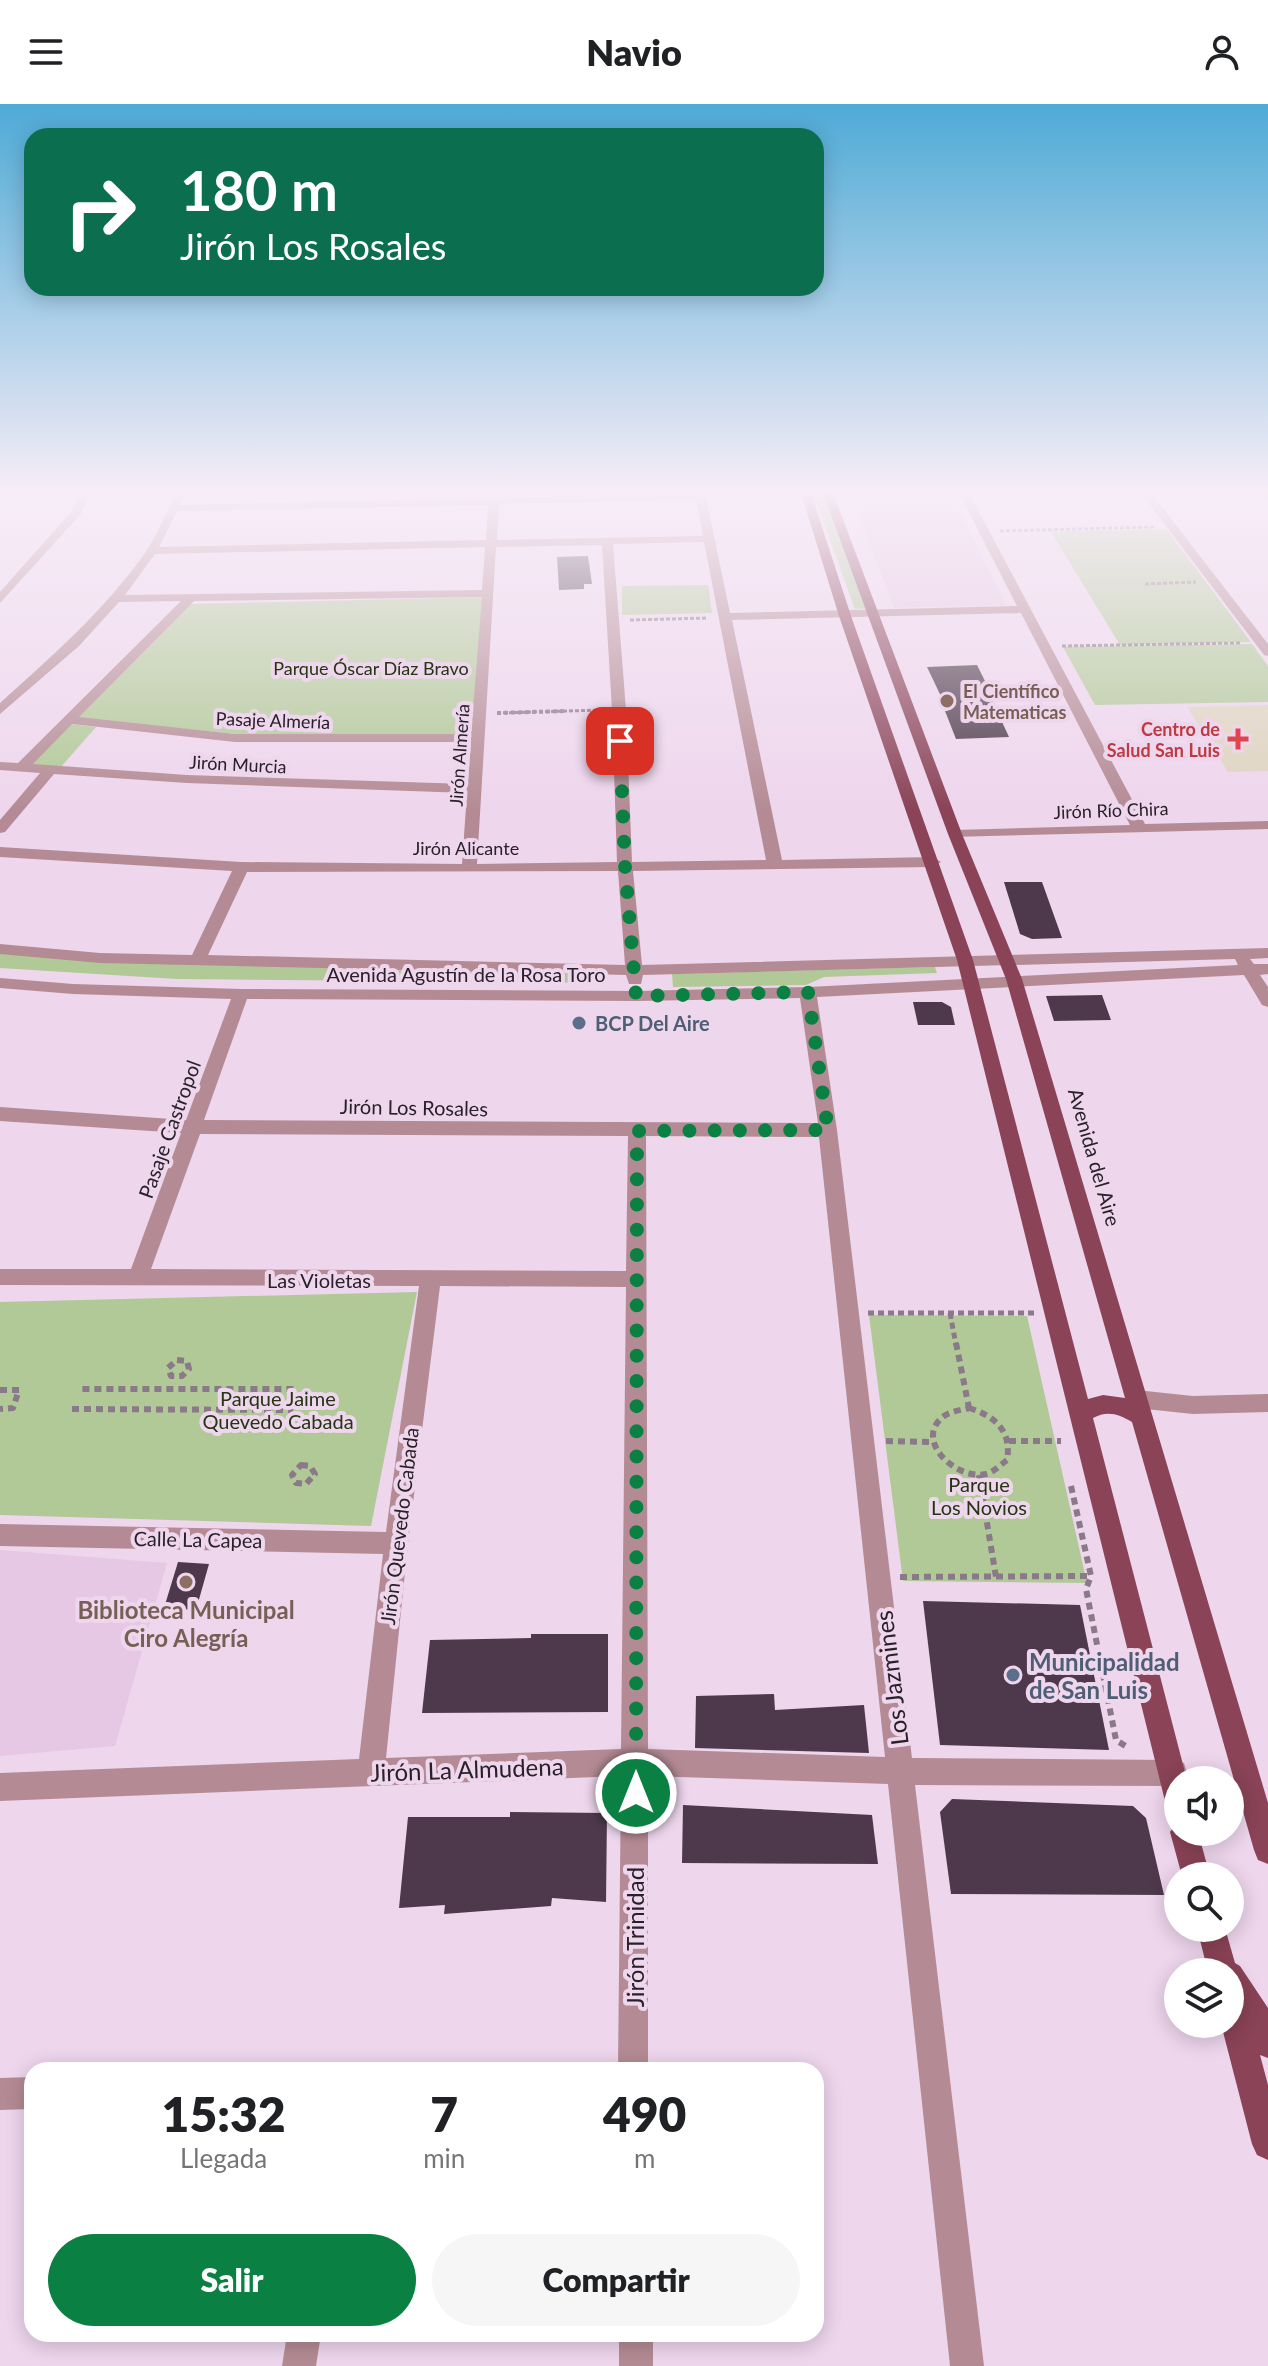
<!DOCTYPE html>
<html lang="es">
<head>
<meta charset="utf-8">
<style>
  body { margin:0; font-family:Lato,sans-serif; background:#f6f6f6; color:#202124; height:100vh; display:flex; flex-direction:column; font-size:30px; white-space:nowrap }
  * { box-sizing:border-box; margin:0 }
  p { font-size:26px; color:#757577 }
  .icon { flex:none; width:44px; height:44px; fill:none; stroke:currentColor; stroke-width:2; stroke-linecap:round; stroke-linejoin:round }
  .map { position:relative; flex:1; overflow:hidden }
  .panel { position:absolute; left:24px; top:1958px; width:800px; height:280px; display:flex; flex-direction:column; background:#fff; border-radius:24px; box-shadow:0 4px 20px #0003 }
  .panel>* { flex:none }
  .top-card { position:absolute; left:24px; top:24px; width:800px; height:168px; border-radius:24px; box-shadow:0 4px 20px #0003; background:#0b6e4f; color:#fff; overflow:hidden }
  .fabs { position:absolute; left:1164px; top:1662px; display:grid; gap:16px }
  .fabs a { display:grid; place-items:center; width:80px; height:80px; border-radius:50%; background:#fff; box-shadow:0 4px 20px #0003; font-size:40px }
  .pin { position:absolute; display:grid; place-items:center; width:68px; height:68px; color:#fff; margin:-34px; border-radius:16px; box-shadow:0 4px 12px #0006 }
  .me { position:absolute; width:88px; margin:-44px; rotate:0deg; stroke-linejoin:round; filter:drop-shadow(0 0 6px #0008) }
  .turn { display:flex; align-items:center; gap:28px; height:168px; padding:0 24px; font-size:36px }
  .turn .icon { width:104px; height:104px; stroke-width:2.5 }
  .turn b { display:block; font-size:56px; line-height:68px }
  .eta { display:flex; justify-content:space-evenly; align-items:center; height:136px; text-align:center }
  .eta b { font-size:48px; font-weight:800; line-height:56px }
  .button { display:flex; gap:16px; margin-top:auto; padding:16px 24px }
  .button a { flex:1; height:92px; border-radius:48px; background:#0b8043; color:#fff; font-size:32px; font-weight:800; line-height:92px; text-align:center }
  .button a+a { background:#f6f6f6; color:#202124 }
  header { display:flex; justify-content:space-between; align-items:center; height:104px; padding:0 24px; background:#fff; font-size:36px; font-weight:800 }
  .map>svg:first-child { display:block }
  .built { fill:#e6c7e4 }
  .medical { fill:#ded4bf }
  .green { fill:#b0c996 }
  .building { fill:#4d394b }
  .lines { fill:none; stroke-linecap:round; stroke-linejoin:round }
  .path-far3 { stroke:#897989; stroke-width:3; stroke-dasharray:4 2; stroke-linecap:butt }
  .path-far2 { stroke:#897989; stroke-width:4; stroke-dasharray:4 3; stroke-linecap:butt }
  .path-far1 { stroke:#897989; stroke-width:5; stroke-dasharray:6 4; stroke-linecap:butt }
  .path { stroke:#897989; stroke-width:6; stroke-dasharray:7 5; stroke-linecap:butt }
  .minor { fill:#b48b94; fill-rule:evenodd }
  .major { fill:#8a4357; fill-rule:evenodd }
  .route { stroke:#0b8043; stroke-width:14; stroke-dasharray:0 25.2 }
  .education-dot { fill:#8d6e63; stroke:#eed6ed; stroke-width:3 }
  .health-dot { fill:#e0444e; stroke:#eed6ed; stroke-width:3 }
  .service-dot { fill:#5c6f8a; stroke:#eed6ed; stroke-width:3 }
  .labels { text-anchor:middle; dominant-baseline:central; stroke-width:8; stroke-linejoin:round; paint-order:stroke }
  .far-park-label { font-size:18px; fill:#253412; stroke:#eed6ed }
  .far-education-label { font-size:18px; font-weight:bold; fill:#785e54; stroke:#eed6ed; text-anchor:start }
  .far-street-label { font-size:18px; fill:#292029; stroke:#eed6ed }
  .far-health-label { font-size:18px; font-weight:bold; fill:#be3a42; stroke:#eed6ed; text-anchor:end }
  .street-label { font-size:20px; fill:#292029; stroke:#eed6ed }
  .service-label { font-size:20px; font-weight:bold; fill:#4e5e75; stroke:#eed6ed; text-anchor:start }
  .park-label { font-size:20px; fill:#253412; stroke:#eed6ed }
  .near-education-label { font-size:24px; font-weight:bold; fill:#785e54; stroke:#eed6ed }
  .near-service-label { font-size:24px; font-weight:bold; fill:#4e5e75; stroke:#eed6ed; text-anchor:start }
  .near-street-label { font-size:24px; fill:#292029; stroke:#eed6ed }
</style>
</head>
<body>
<header><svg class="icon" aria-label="menu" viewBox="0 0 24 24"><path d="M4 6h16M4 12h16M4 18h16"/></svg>Navio<svg class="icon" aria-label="person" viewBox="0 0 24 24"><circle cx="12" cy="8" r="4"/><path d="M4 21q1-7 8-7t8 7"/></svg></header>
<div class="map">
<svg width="1268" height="2262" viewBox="0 0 1268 2262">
  <rect width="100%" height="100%" fill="#eed6ed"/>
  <g class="built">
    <polygon points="851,389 951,389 1006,501 894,504"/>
    <polygon points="0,1446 167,1459 115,1642 0,1652"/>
  </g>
  <polygon class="medical" points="1268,601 1268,667 1228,668 1187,603"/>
  <g class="green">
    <polygon points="813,389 826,389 869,504 855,505"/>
    <polygon points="1166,425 1251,538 1120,541 1051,428"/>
    <polygon points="708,481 712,509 622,511 622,482"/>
    <polygon points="489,493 478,632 265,633 75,614 190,500"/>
    <polygon points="1252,540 1268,562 1268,598 1095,601 1063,543"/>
    <polygon points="70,620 96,623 60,664 31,662"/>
    <polygon points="0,848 603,869 604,879 177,875 0,864"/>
    <polygon points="935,863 937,869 824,873 806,881 673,883 672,870"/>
    <polygon points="417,1188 371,1422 0,1411 0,1198"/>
    <polygon points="869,1211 1027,1212 1087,1479 903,1477"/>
  </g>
  <g class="building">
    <polygon points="588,452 592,480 584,480 584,485 559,486 557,453"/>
    <polygon points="977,561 987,581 985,581 1009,633 956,635 945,607 948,607 927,563"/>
    <polygon points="1004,778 1042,778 1062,834 1032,835 1020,830"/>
    <polygon points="1102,891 1111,916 1054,917 1046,892"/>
    <polygon points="913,898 942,898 951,903 955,921 918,921"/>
    <polygon points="178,1458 209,1460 196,1506 164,1504"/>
    <polygon points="923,1497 1080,1501 1109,1646 940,1641"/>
    <polygon points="531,1530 608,1530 608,1608 422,1609 430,1536 531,1534"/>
    <polygon points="774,1590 775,1606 864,1601 869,1649 695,1644 696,1592"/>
    <polygon points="952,1695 1133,1702 1146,1714 1164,1791 951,1790 940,1708"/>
    <polygon points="683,1701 872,1711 878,1760 682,1759"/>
    <polygon points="510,1708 607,1709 606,1798 552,1794 551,1802 444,1810 445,1801 399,1804 408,1713 510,1713"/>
  </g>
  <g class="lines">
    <g class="path-far3">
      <polyline points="1000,427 1154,423"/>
      <polyline points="1145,480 1196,478"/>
      <polyline points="630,516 708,514"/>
      <polyline points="1062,542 1240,539"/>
      <polyline points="497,609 603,606"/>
    </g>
    <polyline class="path-far2" points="497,609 566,607"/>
    <g class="path-far1">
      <polyline points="868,1209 1034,1209"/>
      <polyline points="950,1209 956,1241"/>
    </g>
    <g class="path">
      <polyline points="956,1239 969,1304"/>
      <polygon points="177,1256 187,1257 189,1265 182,1272 171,1272 168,1264"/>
      <polyline points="0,1286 19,1286 13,1304 0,1305"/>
      <path d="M969,1304C995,1312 1012,1327 1007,1356C1000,1361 994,1368 986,1370C957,1377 912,1336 944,1312C951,1307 962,1306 969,1304Z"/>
      <polyline points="72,1305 290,1306 294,1285 80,1285"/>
      <polyline points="886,1337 933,1338"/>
      <polyline points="1009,1337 1061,1337"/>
      <polygon points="301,1361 310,1362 315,1370 306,1380 296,1379 292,1371"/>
      <polyline points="979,1371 996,1473"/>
      <polyline points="1071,1382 1091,1472 1086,1485 1116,1636 1127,1643"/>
      <polyline points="900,1473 1091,1472"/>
    </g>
    <g class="minor">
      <polygon points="81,389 91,389 80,411 0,499 0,488 71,408"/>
      <path d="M176,389H186L180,401L705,389L730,509L1017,502L959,389H969L1145,720L1268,717V725L950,733V727L955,726L1130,721L1021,509L732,516L782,756L933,753L941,758L933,763L633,767L642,861L1268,844V854L1250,855L1254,860H1268V870L1260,871L1268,883V903L1262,901L1244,871L817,893L837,1026L912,1654L1174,1656L1184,1659L1187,1669L1185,1676H1178V1681L1174,1682L915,1681L984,2262H950L888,1680L648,1672V1966H618L621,1672L0,1697V1669L359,1655L383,1450L0,1442V1420L386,1428L419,1182L0,1181V1165H131L181,1029L0,1017V1003L186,1016L231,895L73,890L0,884V874L73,880L241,885L636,887L808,883L1238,861L1235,855L643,871L641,880H629L626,871L100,859L0,850V840L100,849L192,851L232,767L0,753V743L241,758L462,760L467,689L187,679L54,670L5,728L0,729V716L40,669L0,666V658L18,659L181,497L119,498L79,542L0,610V599C52,552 104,507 145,449C157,431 166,409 176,389ZM696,396L703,432L497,436L499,400ZM488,401L486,436L159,443L177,407ZM704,438L766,756L632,758L626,606L613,440ZM602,441L612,606L617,758L477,760L496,443ZM485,443L482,486L125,491L155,450ZM482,493L471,630H235L79,613L194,497ZM72,620L235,638H471L468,680L187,671L33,660ZM618,767L625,861L208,851L247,768ZM800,894L818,1019L204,1016L247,895L636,897ZM200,1030L628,1032L626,1167L151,1165ZM646,1032L819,1033L885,1653L648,1645ZM440,1182L626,1183L621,1645L386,1654L408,1439Z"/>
      <polygon points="1141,389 1151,389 1268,540 1268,552 1264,551"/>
      <polygon points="1259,389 1268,389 1268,397"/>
      <polygon points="1136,1286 1193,1292 1268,1290 1268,1308 1193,1310 1136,1304 1128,1302 1125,1295 1128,1288"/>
      <polygon points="32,1973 32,2005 0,2006 0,1974"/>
      <polygon points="287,2230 321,2230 316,2262 282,2262"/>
      <rect x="619" y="2230" width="34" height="32"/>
    </g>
    <g class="major">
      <path d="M801,389H811L851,512L973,856L1088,1295L1103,1291L1125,1294L1006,875L948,730L823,389H833L962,730L1022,875L1268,1699V1760L1258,1756L1254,1746L1132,1318C1119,1310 1107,1306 1093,1314L1187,1676H1178V1707L1168,1703L1164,1693L957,856L839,512Z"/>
      <polygon points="1178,1717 1178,1728 1198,1728 1210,1772 1182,1772 1170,1728"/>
      <polygon points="1197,1824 1225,1824 1235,1859 1240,1862 1268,1904 1268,1954 1260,1951 1268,1981 1268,2056 1257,2051 1252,2040 1221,1920 1230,1920 1230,1868 1208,1868"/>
    </g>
  </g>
  <linearGradient id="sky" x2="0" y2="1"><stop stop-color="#4eaad6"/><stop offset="0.55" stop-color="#f7edf7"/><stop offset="1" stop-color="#f7edf7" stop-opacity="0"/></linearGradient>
  <rect width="1268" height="706" fill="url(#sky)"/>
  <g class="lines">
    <polyline class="route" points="620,637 625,762 636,892 808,888 828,1026 637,1027 636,1689"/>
  </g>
  <g class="education-dot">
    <circle cx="947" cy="597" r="8"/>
    <circle cx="186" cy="1478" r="8"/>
  </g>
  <path class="health-dot" d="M1234 623h8v8h8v8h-8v8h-8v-8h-8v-8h8z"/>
  <g class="service-dot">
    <circle cx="579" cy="919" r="8"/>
    <circle cx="1013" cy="1571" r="8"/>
  </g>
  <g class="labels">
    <g class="far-park-label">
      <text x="371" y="564">Parque Óscar Díaz Bravo</text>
    </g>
    <g class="far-education-label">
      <text x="963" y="587">El Científico<tspan x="963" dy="21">Matematicas</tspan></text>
    </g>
    <g class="far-street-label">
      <text transform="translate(273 616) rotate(2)">Pasaje Almería</text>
      <text transform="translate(459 651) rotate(-86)">Jirón Almería</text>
      <text transform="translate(238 660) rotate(3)">Jirón Murcia</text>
      <text transform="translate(1111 706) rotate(-2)">Jirón Río Chira</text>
      <text x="466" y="744">Jirón Alicante</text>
    </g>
    <g class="far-health-label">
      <text x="1220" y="625">Centro de<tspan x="1220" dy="21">Salud San Luis</tspan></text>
    </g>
    <g class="street-label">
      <text x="466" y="870">Avenida Agustín de la Rosa Toro</text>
      <text transform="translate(414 1003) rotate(1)">Jirón Los Rosales</text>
      <text transform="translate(169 1025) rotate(-70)">Pasaje Castropol</text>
      <text transform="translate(1095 1053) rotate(74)">Avenida del Aire</text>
      <text x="319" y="1176">Las Violetas</text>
      <text transform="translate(399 1422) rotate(-83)">Jirón Quevedo Cabada</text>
      <text transform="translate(198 1435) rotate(1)">Calle La Capea</text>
    </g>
    <g class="service-label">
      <text x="595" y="919">BCP Del Aire</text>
    </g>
    <g class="park-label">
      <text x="278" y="1294">Parque Jaime<tspan x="278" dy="23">Quevedo Cabada</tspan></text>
      <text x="979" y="1380">Parque<tspan x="979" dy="23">Los Novios</tspan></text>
    </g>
    <g class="near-education-label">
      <text x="186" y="1505">Biblioteca Municipal<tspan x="186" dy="28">Ciro Alegría</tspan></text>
    </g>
    <g class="near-service-label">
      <text x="1029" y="1557">Municipalidad<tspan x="1029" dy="28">de San Luis</tspan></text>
    </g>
    <g class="near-street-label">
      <text transform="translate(891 1574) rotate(-97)">Los Jazmines</text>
      <text transform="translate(467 1665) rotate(-2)">Jirón La Almudena</text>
      <text transform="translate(634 1833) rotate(-90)">Jirón Trinidad</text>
    </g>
  </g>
</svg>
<div class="fabs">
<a><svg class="icon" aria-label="sound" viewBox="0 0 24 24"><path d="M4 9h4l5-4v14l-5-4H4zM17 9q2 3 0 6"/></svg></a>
<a><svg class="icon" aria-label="search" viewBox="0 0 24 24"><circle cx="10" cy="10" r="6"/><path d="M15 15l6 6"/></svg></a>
<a><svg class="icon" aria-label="layers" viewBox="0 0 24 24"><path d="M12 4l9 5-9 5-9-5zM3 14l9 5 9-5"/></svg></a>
</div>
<div class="pin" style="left:620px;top:637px;background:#d93025"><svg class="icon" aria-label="arrive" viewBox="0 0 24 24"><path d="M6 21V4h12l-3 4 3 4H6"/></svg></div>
<svg class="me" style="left:636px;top:1689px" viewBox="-20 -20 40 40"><circle r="17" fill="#0b8043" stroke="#fff" stroke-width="3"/><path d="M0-11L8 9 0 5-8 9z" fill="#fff"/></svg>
<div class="top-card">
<div class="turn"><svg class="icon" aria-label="right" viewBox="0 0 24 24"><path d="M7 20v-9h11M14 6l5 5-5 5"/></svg><div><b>180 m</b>Jirón Los Rosales</div></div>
</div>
<section class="panel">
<div class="eta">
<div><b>15:32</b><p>Llegada</p></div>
<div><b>7</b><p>min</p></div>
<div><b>490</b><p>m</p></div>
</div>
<div class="button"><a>Salir</a><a>Compartir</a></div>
</section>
</div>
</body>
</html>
